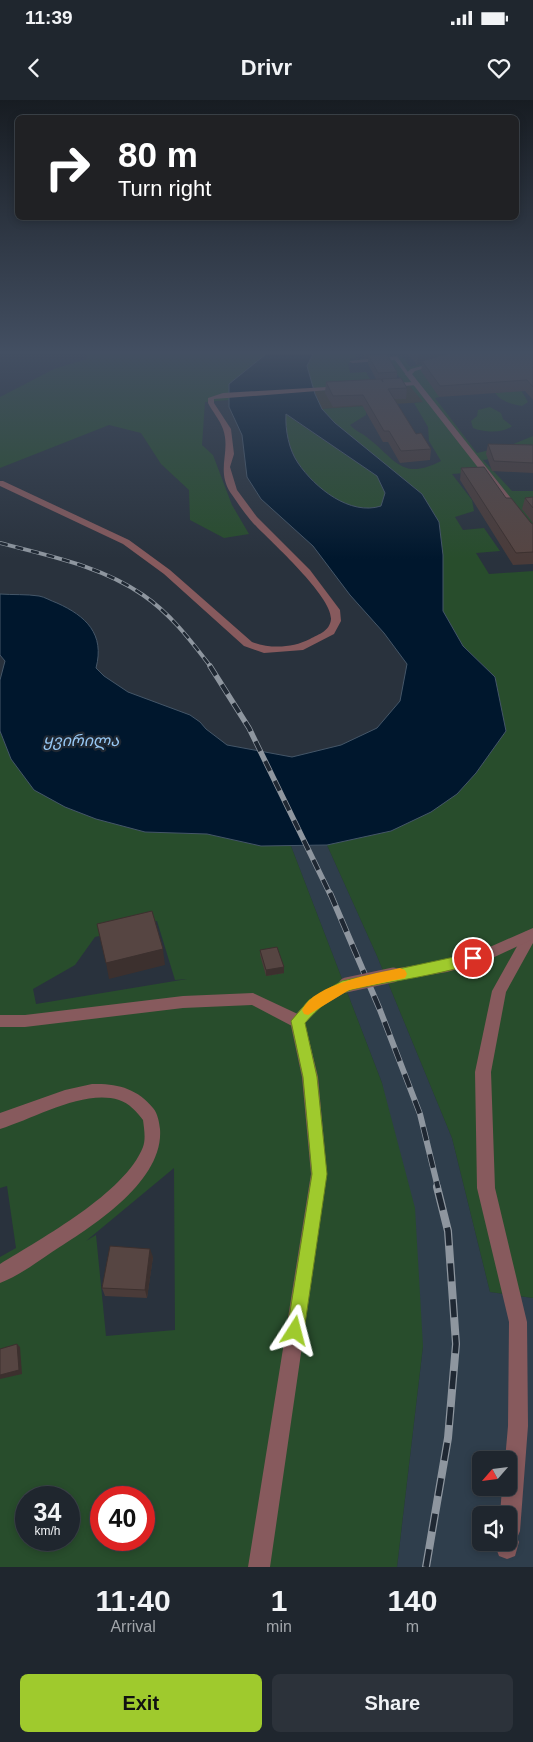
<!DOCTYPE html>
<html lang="en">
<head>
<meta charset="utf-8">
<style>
  body { margin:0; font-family:Helvetica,"Noto Sans Georgian",sans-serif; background:#2c323a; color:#f1f3f6; height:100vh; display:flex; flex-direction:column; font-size:19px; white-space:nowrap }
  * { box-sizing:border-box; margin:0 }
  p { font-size:16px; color:#a1a5aa }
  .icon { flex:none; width:28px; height:28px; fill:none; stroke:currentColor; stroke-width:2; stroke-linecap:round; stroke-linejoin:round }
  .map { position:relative; height:1467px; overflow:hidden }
  .details { display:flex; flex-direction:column; background:#1f262e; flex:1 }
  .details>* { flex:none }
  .guide { position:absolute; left:15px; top:15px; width:504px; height:105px; border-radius:8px; box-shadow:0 2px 8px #0003,0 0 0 1px #3c434a; background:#202124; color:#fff; overflow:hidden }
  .needle { width:32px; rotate:242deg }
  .tools { position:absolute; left:472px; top:1351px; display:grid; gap:10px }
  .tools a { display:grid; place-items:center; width:45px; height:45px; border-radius:8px; background:#1f262e; box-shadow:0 2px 8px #0003,0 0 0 1px #3c434a; font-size:25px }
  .speed { position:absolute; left:15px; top:1386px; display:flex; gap:10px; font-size:25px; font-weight:700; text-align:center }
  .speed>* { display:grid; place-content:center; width:65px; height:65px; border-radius:50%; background:#1f262e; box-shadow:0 2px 8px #0003,0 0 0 1px #3c434a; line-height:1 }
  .speed small { font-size:12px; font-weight:400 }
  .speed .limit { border:8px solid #d22; background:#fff; color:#111 }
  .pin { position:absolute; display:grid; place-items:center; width:42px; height:42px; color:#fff; margin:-21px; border:2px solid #fff; border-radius:50%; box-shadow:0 1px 5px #0007 }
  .me { position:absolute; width:55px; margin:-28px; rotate:9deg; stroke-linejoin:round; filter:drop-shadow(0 0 4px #0008) }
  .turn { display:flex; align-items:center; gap:18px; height:105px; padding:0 20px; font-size:22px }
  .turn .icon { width:65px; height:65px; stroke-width:2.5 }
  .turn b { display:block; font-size:35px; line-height:42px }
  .eta { display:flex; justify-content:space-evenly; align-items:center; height:85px; text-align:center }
  .eta b { font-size:30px; font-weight:700; line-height:35px }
  .action { display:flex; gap:10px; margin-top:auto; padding:10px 20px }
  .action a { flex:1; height:58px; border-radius:8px; background:#9fca2d; color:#111; font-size:20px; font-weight:700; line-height:58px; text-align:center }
  .action a+a { background:#2c323a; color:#f1f3f6 }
  .status { display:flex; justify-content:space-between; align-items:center; height:35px; padding:0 25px; background:#1f262e; direction:ltr }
  .status svg { height:14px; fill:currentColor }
  header { display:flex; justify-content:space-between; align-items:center; height:65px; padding:0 20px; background:#1f262e; font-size:22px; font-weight:700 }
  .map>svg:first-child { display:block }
  .built { fill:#2f3e4c; fill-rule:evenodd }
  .education { fill:#403827 }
  .green { fill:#284d2c; fill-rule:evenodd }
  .water { fill:#00172d; stroke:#445668; fill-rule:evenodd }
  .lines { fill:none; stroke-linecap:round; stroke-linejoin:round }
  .minor { fill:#875a5d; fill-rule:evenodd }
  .tertiary { fill:#875a5d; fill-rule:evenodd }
  .rail-far3-casing { stroke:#8e969f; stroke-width:4 }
  .rail-far2-casing { stroke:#8e969f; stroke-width:5.5 }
  .rail-far1-casing { stroke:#8e969f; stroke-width:6 }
  .rail-casing { stroke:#8e969f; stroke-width:8 }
  .rail-far3 { stroke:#1f2833; stroke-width:2.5; stroke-dasharray:8; stroke-linecap:butt }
  .rail-far2 { stroke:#1f2833; stroke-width:4; stroke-dasharray:11; stroke-linecap:butt }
  .rail-far1 { stroke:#1f2833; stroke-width:4.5; stroke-dasharray:14; stroke-linecap:butt }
  .rail { stroke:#1f2833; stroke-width:5.5; stroke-dasharray:18; stroke-linecap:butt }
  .tertiary-bridge { stroke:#875a5d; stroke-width:15 }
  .wall { fill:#4a3b39 }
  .shaded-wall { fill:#3c302e }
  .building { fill:#564542; stroke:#3c302e }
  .route { fill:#9fca2d; stroke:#67831d }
  .slow { fill:#f59e0b }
  .labels { text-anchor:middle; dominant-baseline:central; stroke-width:4.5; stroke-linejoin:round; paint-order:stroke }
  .water-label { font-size:16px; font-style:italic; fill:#98c9f5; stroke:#1f2833 }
</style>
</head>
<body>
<div class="status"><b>11:39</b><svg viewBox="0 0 49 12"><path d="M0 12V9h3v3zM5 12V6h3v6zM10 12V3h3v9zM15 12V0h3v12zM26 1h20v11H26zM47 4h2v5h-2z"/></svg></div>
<header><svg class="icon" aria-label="back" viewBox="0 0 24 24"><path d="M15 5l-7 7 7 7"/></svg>Drivr<svg class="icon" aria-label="heart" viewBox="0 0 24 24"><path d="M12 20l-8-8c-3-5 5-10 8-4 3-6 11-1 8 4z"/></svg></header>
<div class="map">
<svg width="533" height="1467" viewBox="0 0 533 1467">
  <rect width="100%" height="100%" fill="#29323d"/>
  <path class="built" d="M327,745L377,856L452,1038L490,1192L533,1198V1467H397L423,1246L382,983L291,746ZM481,1360H509V1388H481ZM481,1415H509V1442H481Z"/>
  <polygon class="education" points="410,286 424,302 322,309 314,291"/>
  <g class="green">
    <polygon points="86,254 266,254 229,284 229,300 205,302 202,345 213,355 232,405 249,434 224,438 190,420 189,390 161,364 141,333 109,325 0,368 0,297 54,269 87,259"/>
    <path d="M313,254H355L357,257L349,260L403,257L410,267L423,264L428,280L440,297L435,298L477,353L511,345L533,336V353L483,360L512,391H533V445L477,372L452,374L472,400L474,411L455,417L463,430L484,428L500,451L476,453L489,474L533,471V1198L490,1192L452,1038L377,856L327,745L391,731L457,694L476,673L506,631L495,577L463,546L443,511V455L439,422L422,394L335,323L322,309L367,306L366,315L350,325C356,332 363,333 369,339C396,360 402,381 441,361L429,341L428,327L414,303L423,302L410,286L314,291L307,266ZM389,260L402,282L373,284L366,272L350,273L348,263Z"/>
    <path d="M521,290L528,302L522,306C511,304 502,302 495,293Z"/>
    <path d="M490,307L501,313L503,319L512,326C503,334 483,332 473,328L471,321L477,316L478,310Z"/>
    <path d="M285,314L377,376L385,393L381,406C350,416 314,388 298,362C289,349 286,330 285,314Z"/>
    <path d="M0,631L11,659L65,707L96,719L145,732L207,734L261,746H291L382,983L415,1108L423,1246L397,1467H0V1157L16,1148L7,1086L0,1088ZM157,821L175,880L187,879L36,904L33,889L75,865L95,837ZM174,1068L175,1230L106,1236L96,1135L86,1141ZM26,1398H69V1440H26ZM101,1398H144V1440H101Z"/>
  </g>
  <path class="water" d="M266,254H313L307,266L315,294L322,309L335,323L422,394L439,422L443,455V511L463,546L495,577L506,631L476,673L457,694L431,712L391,731L327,745L261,746L207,734L145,732L96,719L65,707L34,690L11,659L0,631V580L5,561L0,555V494C13,495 26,494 39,496C45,497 51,501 57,503C86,516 105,534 96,568L104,576L128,592L190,615L200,622L206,629L227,645L292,657L341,645L377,628L400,601L407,564L384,533L350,495L313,446L261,399L247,377L242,335L229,307V284ZM286,314L377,376L385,393L381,406C350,416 315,388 298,363C289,350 285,330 286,314Z"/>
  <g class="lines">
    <g class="minor">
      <polygon points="397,256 410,275 406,275 395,260 352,263 349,261"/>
      <polygon points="415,282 417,283 417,285 390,287 387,285 390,283"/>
      <path d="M344,286V288L342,289L214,299V303L231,329L234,354L230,367L237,390L257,417L310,470L340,510L341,521L334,534L303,550L264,553L244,546L164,474L123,444L0,386V381H3L129,440L170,470L252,542C271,549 292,548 310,539C319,534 330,531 331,519C332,496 270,441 253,423C245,414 237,402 230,392C216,369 231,352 223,329C220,320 212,311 208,303V298L223,293Z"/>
      <polygon points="530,830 533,831 533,843 506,892 491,972 495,1088 527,1222 528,1326 520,1431 517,1438 519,1442 515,1456 507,1459 499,1456 496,1448 497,1442 509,1442 509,1415 500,1415 502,1388 509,1388 509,1360 505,1360 508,1326 509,1222 477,1088 475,972 492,891 525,832"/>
      <polygon points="253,893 302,916 304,921 302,926 297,927 292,926 252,905 183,908 25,927 0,927 0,915 25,915 183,896"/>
      <path d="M92,984C116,983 137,988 153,1008C158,1014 159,1022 160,1029C164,1082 91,1127 52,1152C36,1163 18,1176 0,1183V1164C42,1138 125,1093 143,1047C146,1039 144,1028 143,1020C137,1012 129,1003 119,1000C83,989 34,1019 0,1029V1013L65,990Z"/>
    </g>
    <g class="tertiary">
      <polygon points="464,254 473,254 415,271 412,274 533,426 533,435 530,434 405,274 411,269"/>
      <polygon points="533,828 533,839 486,861 447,872 393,881 388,879 386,875 388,871 393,869 447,860 483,850"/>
      <polygon points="346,879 351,881 353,885 351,889 319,908 305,923 318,977 327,1074 270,1467 248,1467 311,1074 302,977 290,921 309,900"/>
    </g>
    <defs>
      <path id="rail-far3" d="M0,443C49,456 101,466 143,495C171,514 191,541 211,567"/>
      <polyline id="rail-far2" points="210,566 249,628 330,794"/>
      <polyline id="rail-far1" points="330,793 380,910 420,1014 438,1088"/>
      <polyline id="rail" points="426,1467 448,1338 456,1244 448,1131 437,1087"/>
    </defs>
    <use href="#rail-far3" class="rail-far3-casing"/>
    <use href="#rail-far2" class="rail-far2-casing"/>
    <use href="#rail-far1" class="rail-far1-casing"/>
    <use href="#rail" class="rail-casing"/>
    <use href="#rail-far3" class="rail-far3"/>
    <use href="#rail-far2" class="rail-far2"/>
    <use href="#rail-far1" class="rail-far1"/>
    <use href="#rail" class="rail"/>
    <polyline class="tertiary-bridge" points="346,885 393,875"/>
  </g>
  <g class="wall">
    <polygon points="363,254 382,254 397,272 397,278 407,288 406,299 394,299 416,334 431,349 430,360 400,363 388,342 383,342 362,305 333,307 325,293 326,282 376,279 368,264 368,257 365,258"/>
    <polygon points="408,254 533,254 533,300 525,291 439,297 421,271 422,264 417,265"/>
    <polygon points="488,344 533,345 533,373 492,371 486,354"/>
    <polygon points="461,368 506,398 531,423 533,424 533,464 513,465 460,380"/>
    <polygon points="533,397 533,423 522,409 525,398"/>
    <polygon points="260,850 284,867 284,873 266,876 260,855"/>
    <polygon points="153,1157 147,1198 105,1196 102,1188"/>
  </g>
  <g class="shaded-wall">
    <polygon points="365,254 382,254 382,256 368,255 368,257 365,258"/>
    <polygon points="422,254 458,254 422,261 422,264 417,265 418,255"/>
    <polygon points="163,849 165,865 109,879 106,863"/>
    <polygon points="284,867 284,873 266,876 266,870"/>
    <polygon points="150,1149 153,1157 147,1198 145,1190"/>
    <polygon points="17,1244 20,1247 22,1274 0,1279 0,1275"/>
  </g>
  <g class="building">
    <polygon points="387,254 397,272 378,273 368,255"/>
    <polygon points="446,254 533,254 533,287 527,280 440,286 422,261"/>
    <polygon points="401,278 407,288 388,289 416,334 421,333 431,349 401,351 389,331 384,331 363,295 333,296 326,282 381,279 383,282 382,279"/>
    <polygon points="488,344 533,345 533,363 494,361"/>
    <polygon points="484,367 506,398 511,398 531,423 533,424 533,452 516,453 461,368"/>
    <polygon points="533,397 533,408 525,398"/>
    <polygon points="152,811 163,849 106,863 97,824"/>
    <polygon points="277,847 284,867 266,870 260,850"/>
    <polygon points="110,1146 150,1149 145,1190 102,1188"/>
    <polygon points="17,1244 19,1270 0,1275 0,1249"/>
  </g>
  <linearGradient id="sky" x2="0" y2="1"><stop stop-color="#171c22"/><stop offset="0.55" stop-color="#434f62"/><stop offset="1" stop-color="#434f62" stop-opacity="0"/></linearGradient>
  <rect width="533" height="459" fill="url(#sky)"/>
  <path class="route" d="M473,853L480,858C473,871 370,884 351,890C333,895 317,909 305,923L317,977L327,1074L304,1231L301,1237L295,1240L289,1237L287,1231L312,1074L303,977L291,921L309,900L342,881Z"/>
  <path class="slow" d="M400,868L405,870L407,874L405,878L349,890L308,915L304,914L302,910C315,883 374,874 400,868Z"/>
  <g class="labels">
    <g class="water-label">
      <text x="81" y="640">ყვირილა</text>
    </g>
  </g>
</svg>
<div class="tools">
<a><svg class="needle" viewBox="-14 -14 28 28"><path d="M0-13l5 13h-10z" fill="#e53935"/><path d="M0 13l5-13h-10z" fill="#a1a5aa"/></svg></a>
<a><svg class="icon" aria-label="sound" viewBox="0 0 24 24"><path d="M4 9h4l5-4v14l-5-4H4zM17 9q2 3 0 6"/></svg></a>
</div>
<div class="speed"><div>34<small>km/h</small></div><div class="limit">40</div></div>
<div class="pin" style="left:473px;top:858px;background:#d93025"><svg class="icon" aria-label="arrive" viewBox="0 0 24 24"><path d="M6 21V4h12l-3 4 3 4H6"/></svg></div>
<svg class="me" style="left:295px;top:1231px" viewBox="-20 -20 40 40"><path d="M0-17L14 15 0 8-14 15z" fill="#9fca2d" stroke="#fff" stroke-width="4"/></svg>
<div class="guide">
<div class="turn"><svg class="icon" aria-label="right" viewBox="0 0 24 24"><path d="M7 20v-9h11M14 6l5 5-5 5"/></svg><div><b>80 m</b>Turn right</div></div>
</div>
</div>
<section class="details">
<div class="eta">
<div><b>11:40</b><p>Arrival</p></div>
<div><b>1</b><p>min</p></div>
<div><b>140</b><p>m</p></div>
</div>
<div class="action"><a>Exit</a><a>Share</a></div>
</section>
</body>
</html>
